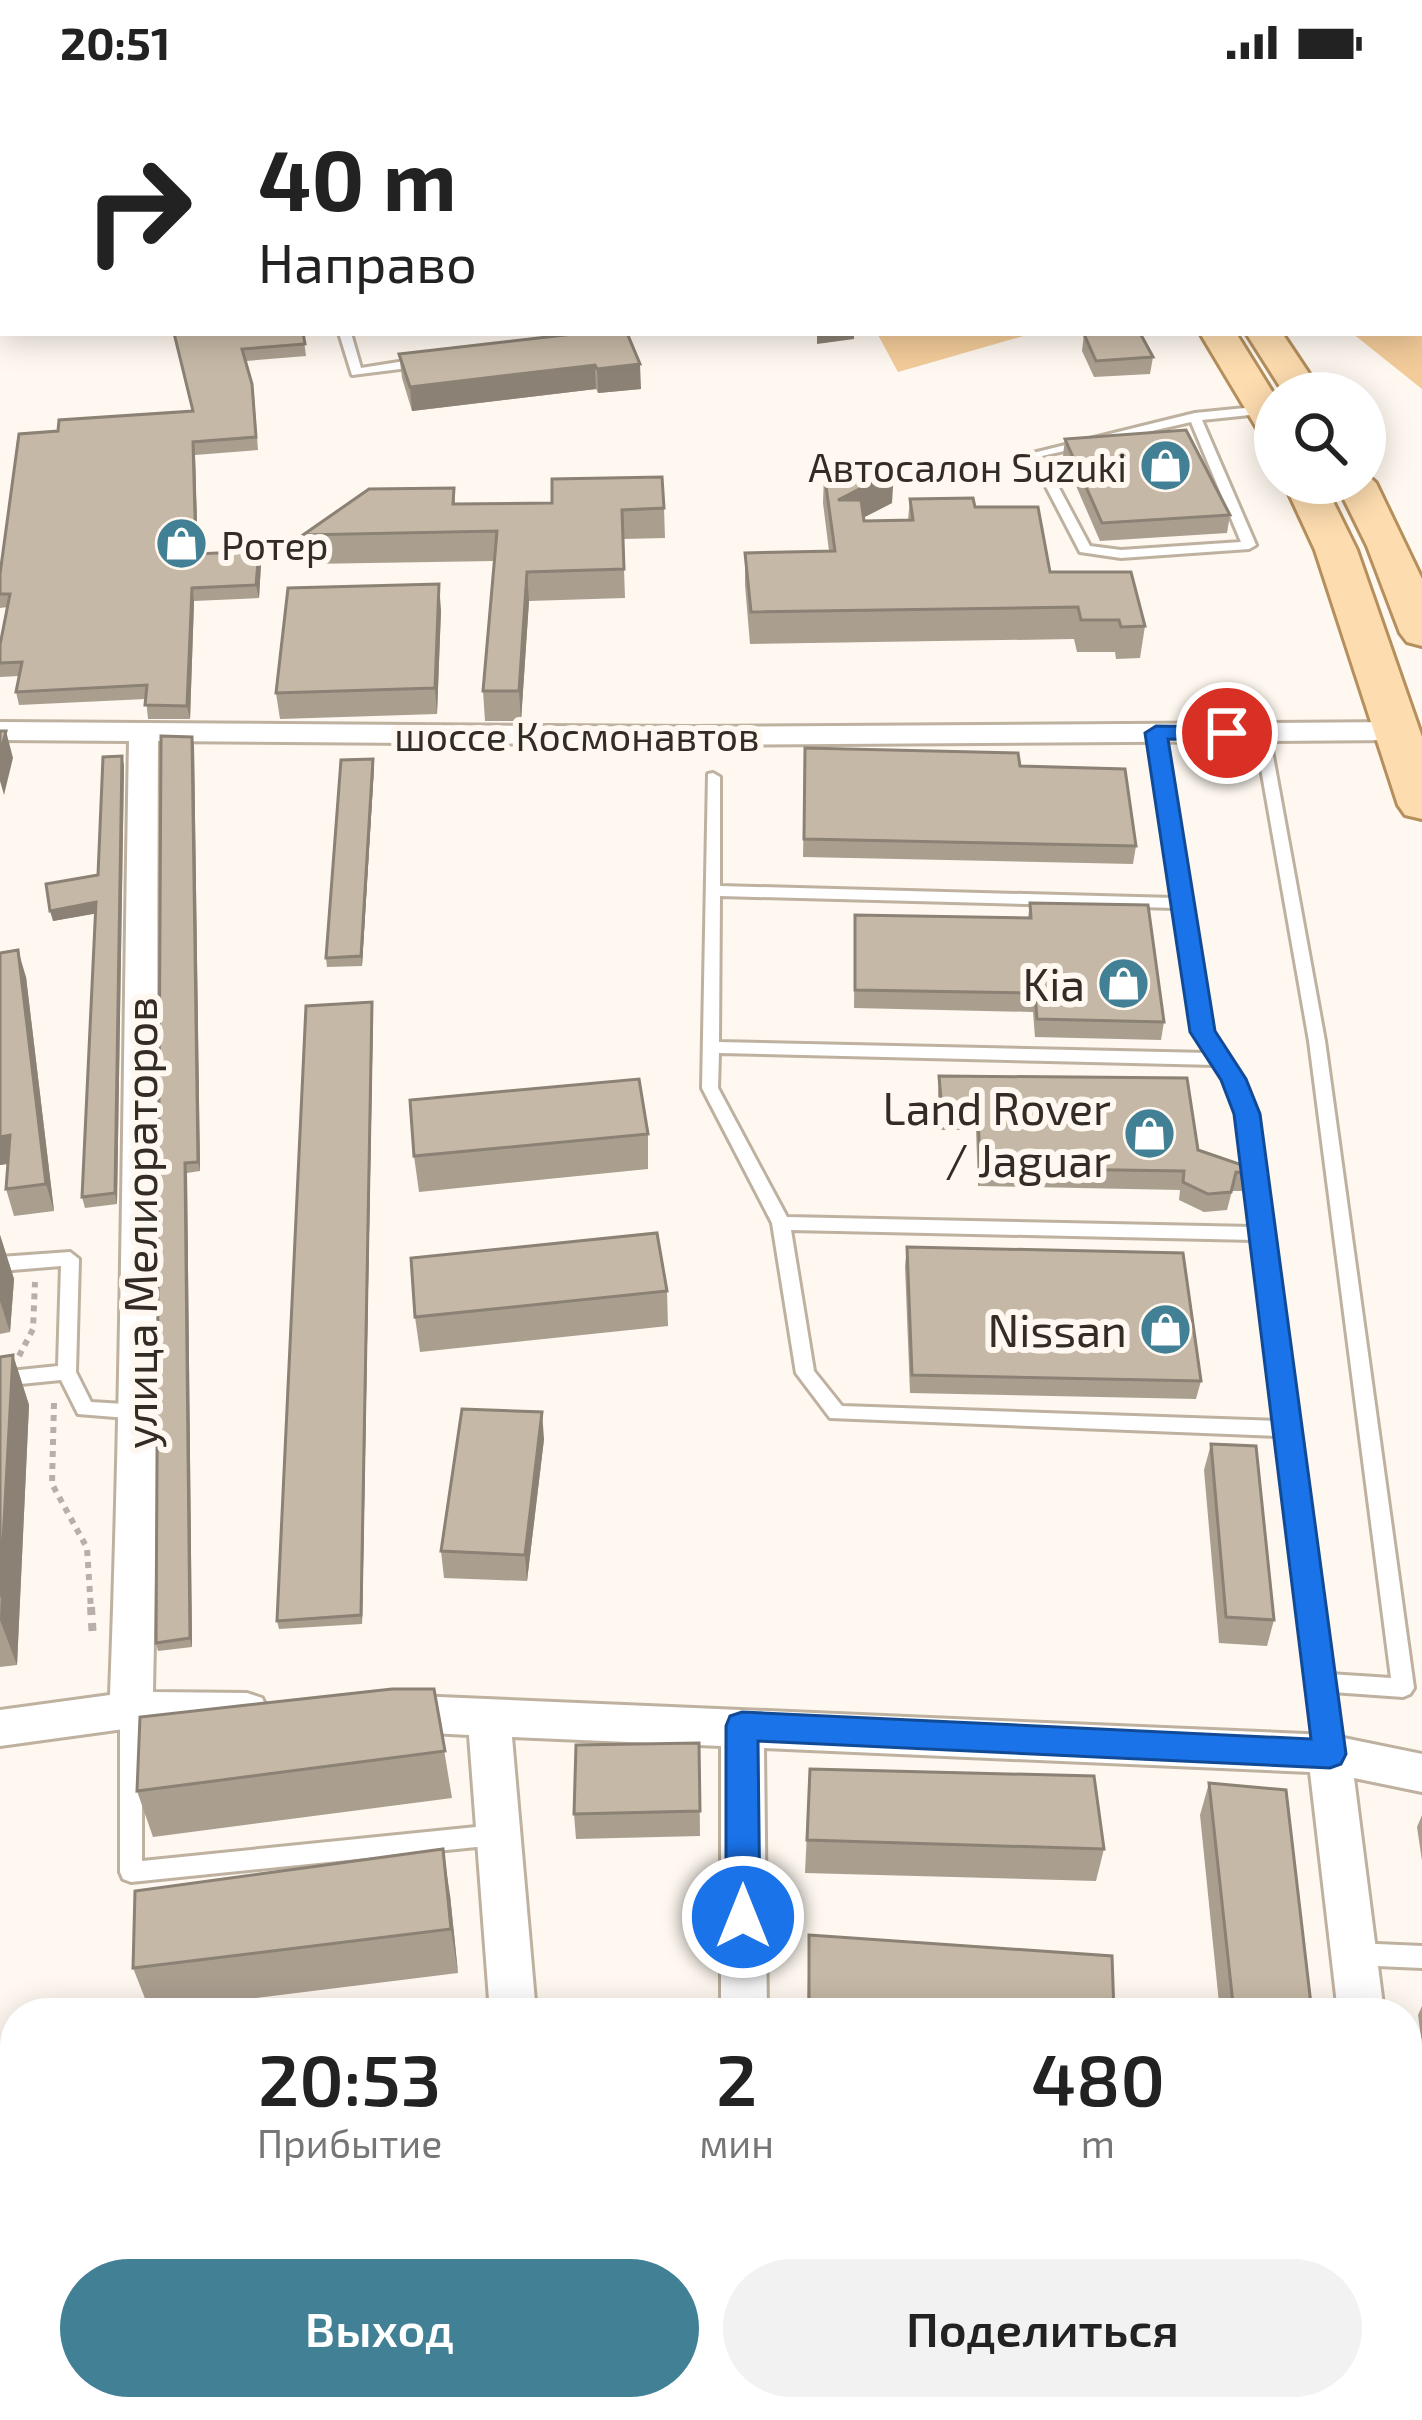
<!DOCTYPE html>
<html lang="ru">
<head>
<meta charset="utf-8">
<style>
  body { margin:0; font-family:"Exo 2",sans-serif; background:#f2f2f2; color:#222; height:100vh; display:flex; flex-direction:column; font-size:45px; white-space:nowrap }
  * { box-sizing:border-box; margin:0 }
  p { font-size:39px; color:#767676 }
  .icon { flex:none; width:66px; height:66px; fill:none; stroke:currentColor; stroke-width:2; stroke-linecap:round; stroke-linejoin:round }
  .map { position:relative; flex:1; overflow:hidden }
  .panel { position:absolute; left:0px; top:1914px; width:1422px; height:423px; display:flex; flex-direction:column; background:#fff; border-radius:48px 48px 0 0; box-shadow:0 6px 30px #0003 }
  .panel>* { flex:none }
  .top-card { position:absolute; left:0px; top:0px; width:1422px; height:252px; box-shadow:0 6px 30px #0003; background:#fff; color:#222; overflow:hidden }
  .fabs { position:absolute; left:1254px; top:288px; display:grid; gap:24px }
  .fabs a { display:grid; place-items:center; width:132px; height:132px; border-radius:50%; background:#fff; box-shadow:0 6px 30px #0003; font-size:60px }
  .pin { position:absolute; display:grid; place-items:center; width:102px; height:102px; color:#fff; margin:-51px; border:6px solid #fff; border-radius:50%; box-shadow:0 3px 12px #0007 }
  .me { position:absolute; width:132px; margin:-66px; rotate:0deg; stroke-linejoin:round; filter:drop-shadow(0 0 9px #0008) }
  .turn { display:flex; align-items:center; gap:42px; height:252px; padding:0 60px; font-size:54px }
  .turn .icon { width:156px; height:156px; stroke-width:2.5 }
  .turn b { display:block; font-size:84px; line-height:102px }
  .eta { display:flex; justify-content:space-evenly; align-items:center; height:204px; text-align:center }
  .eta b { font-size:72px; font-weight:600; line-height:84px }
  .button { display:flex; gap:24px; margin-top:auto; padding:24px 60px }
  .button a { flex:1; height:138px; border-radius:72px; background:#428096; color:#fff; font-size:48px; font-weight:600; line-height:138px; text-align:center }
  .button a+a { background:#f2f2f2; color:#222 }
  .status { display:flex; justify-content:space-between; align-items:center; height:84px; padding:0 60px; background:#fff; direction:ltr }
  .status svg { height:33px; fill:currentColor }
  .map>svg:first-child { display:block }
  .green { fill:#f2cb99 }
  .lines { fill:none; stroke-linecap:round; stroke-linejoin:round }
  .service-casing { stroke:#bfb1a0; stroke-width:6 }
  .minor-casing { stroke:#bfb1a0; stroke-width:6 }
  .primary-casing { stroke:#b58f5c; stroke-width:6 }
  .path-far2 { stroke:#b6b0a8; stroke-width:3; stroke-dasharray:3 3; stroke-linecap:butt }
  .path-far1 { stroke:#b6b0a8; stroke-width:6; stroke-dasharray:6 6; stroke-linecap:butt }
  .path { stroke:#b6b0a8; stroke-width:8; stroke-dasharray:8 8; stroke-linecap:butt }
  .service { fill:#fff; fill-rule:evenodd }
  .minor { fill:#fff; fill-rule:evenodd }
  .primary { fill:#fddcaf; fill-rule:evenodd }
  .wall { fill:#aa9e8f }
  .shaded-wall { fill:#8b8174 }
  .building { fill:#c6b8a6; stroke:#8b8174; stroke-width:3 }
  .route { fill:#1a73e8; stroke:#114b97; stroke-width:3 }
  .labels { text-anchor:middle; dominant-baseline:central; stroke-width:12; stroke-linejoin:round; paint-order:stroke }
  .far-poi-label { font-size:39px; fill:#322c25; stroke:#fef8f0; text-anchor:end }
  .far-street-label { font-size:39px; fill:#322c25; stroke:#fef8f0 }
  .poi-label { font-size:45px; fill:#322c25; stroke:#fef8f0; text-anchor:end }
  .street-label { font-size:45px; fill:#322c25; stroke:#fef8f0 }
</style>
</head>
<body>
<div class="status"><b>20:51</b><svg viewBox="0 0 49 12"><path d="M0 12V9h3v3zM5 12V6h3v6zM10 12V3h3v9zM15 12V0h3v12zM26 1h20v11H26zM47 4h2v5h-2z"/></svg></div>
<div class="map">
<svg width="1422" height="2336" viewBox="0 0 1422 2336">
  <rect width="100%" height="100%" fill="#fef8f0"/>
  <g class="green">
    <polygon points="1120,0 1422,0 1422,160 1419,3"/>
    <polygon points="1419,202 1422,204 1422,305 1352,249 1419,249"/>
    <polygon points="877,249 1034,249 898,288"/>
    <polygon points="813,2322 903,2322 904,2336 813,2336"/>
  </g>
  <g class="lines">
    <defs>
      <g id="service">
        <polygon points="22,0 33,0 31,3 20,3"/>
        <polygon points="209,0 219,0 217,3 207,3"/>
        <polygon points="318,0 360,0 354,3 313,3"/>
        <polygon points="534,0 544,0 546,3 536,3"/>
        <polygon points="3,21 3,29 0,30 0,22"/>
        <rect x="0" y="74" width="3" height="6"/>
        <polygon points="0,100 3,101 3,107 0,106"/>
        <rect x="0" y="153" width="3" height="9"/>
        <polygon points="339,249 351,249 361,284 424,274 430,278 424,282 352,291"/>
        <path d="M1265,322L1271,326L1269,329L1202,336L1256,461L1249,465L1121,474L1080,468L1029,370L1195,329ZM1191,338L1241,458L1121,466L1090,462L1042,372Z"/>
        <path d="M1156,645L1163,649L1211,948L1242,995L1256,1030L1329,1590L1391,1594L1309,957L1255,650L1262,646L1269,650L1325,957L1414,1604L1410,1610L1403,1613L1332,1608L1340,1670L1337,1677L1329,1679L1321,1677L1318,1670L1279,1352L830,1334L796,1289L772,1139L702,1004L708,690L713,689L720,693V802L1174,814L1149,649ZM720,812L1176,824L1195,948L1208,969L719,958ZM719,969L1216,981C1247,1028 1246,1089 1253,1143L787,1133L718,1004ZM791,1146L1254,1156L1277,1337L842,1322L814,1287Z"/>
        <polygon points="70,1168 79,1175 76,1288 91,1318 140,1321 147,1323 150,1328 147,1333 140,1335 78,1330 61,1296 0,1302 0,1288 58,1282 61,1182 0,1187 0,1173"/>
        <polygon points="131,1617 138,1620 142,1626 142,1777 496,1741 504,1744 507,1751 504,1758 496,1761 131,1798 123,1795 120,1788 120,1626 124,1620"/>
        <polygon points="1355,1859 1422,1862 1422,1884 1355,1881 1347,1878 1344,1870 1347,1862"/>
      </g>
      <g id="minor">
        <polygon points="866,0 916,0 864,3"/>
        <polygon points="1005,0 1031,0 1033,3 1007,3"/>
        <path d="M0,638L692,643L1398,638L1412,647L1398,656L692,661L158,657C156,974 160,1291 153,1608L247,1609L262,1614L268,1627L262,1640L247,1645L131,1644L0,1662V1626L110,1611C122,1293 123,975 129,657L0,656Z"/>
        <polygon points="392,1611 1329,1651 1422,1670 1422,1708 1354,1694 1384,1929 1338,1929 1310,1688 764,1664 767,1929 721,1929 721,1662 512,1653 536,1929 490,1929 469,1651 392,1647 377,1642 371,1629 377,1616"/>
        <polygon points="1407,2286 1422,2292 1422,2336 1384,2336 1382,2322 1407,2322"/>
        <polygon points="520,2322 572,2322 573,2336 521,2336"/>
        <polygon points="1202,2322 1254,2322 1255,2336 1203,2336"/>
      </g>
      <g id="primary">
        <polygon points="1074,0 1106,0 1108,3 1076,3"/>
        <polygon points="1200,249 1236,249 1275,312 1275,355 1261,351"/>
        <polygon points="1246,249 1282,249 1322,309 1284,309"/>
        <polygon points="1365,389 1376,399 1422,495 1422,562 1407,558 1400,549 1367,462 1336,399 1365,399"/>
        <polygon points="1284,399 1324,399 1357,466 1422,653 1422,735 1405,731 1398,721 1315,466"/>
      </g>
    </defs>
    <use href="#service" class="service-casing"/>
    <use href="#minor" class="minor-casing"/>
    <use href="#primary" class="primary-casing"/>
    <polyline class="path-far2" points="1295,3 1315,0"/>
    <g class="path-far1">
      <polyline points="19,1272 33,1245 35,1198"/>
      <polyline points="54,1319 52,1400 87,1464 91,1526"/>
    </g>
    <g class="path">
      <polyline points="91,1523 93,1555"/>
      <polyline points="784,2322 784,2336"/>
    </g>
    <use href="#service" class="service"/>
    <use href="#minor" class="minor"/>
    <use href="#primary" class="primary"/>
  </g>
  <g class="wall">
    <polygon points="173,249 303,249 306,272 246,277 254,312 258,366 195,371 198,470 259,467 261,480 259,514 194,517 190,635 148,635 146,615 19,621 16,608 19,592 0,593 0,561 8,523 0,524 0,490 58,347 192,327"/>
    <polygon points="578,249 641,305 598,309 596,305 412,327 402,294 399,270"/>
    <polygon points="1084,250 1153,273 1150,290 1094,293 1082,267"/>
    <polygon points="1065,355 1230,431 1227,449 1100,457 1063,372"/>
    <polygon points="824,388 892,419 863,434 864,437 908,436 910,415 975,423 1050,488 1145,542 1140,574 1116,575 1115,568 1077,568 1074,555 750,560 745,501 745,469 829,467 823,419"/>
    <polygon points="454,404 455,420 664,424 665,454 623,455 625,514 529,517 521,637 485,637 483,607 494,477 307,480 303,451"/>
    <polygon points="441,526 437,630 280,635 276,609"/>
    <polygon points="192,653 194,662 200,1087 187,1089 192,1563 158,1567 156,1559"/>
    <polygon points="805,664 1020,682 1136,762 1133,780 803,773"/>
    <polygon points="122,672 124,682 117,1120 85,1124 82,1113 96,829 53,837 98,791"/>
    <polygon points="374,684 362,882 327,883 326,874"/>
    <polygon points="1030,819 1164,938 1161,956 1035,953 1033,928 854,924 855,831 1028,834"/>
    <polygon points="0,869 26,893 54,1127 14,1132 6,1105 8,1080 0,1081"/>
    <polygon points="373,927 362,1540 279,1545 277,1537"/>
    <polygon points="939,992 1198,1066 1248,1089 1244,1107 1232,1107 1227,1126 1204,1128 1179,1116 1180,1106 978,1102 976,1046 940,1046 938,1010"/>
    <polygon points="648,1050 648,1085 419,1108 414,1072"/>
    <polygon points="0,1151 14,1195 10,1248 0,1250"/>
    <polygon points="907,1163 1201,1297 1196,1315 910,1309 905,1182"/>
    <polygon points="667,1207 668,1242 420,1268 415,1233"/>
    <polygon points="13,1271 29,1321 17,1581 0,1583 0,1273"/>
    <polygon points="544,1355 527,1497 444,1494 441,1467"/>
    <polygon points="1211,1360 1274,1536 1267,1562 1219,1559 1204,1386"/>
    <polygon points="434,1605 452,1714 153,1753 137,1707"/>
    <polygon points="699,1659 700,1752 576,1755 574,1730"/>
    <polygon points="810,1685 1104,1765 1096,1797 805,1789"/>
    <polygon points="1209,1699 1312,1929 1220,1929 1200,1731"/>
    <polygon points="1422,1731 1422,1777 1417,1743"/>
    <polygon points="450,1811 458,1889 150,1927 133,1884"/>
    <polygon points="809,1851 1114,1929 807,1929"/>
    <polygon points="1422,1922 1422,1960 1418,1931"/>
    <polygon points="960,2322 1091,2322 1092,2336 961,2336"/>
    <polygon points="1256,2322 1362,2322 1364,2336 1258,2336"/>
  </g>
  <g class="shaded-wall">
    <polygon points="817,249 854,249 854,255 817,260"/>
    <polygon points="640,280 641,305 598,309 597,285"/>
    <polygon points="595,281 596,305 412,327 410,303"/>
    <polygon points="193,358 195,371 198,482 196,470"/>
    <polygon points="894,387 892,419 837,447 838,416"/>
    <polygon points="259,467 261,480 259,514 256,501"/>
    <polygon points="527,488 529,517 521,637 519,607"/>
    <polygon points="439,500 441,526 437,630 435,604"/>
    <polygon points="192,504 194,517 190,635 187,622"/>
    <polygon points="6,647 13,674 4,711 0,697 0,671"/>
    <polygon points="192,653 194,662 200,1087 198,1078"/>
    <polygon points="122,672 124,682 117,1120 115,1109"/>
    <polygon points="373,675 374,684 362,882 361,872"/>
    <polygon points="96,818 99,829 53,837 50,827"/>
    <polygon points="18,866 26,893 54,1127 46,1100"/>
    <polygon points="372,918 373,927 362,1540 361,1531"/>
    <polygon points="10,1051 18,1078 0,1081 0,1053"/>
    <polygon points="185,1079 187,1089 192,1563 190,1554"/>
    <polygon points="0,1151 14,1195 10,1248 0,1217"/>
    <polygon points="13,1271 29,1321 17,1581 0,1536"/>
    <polygon points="542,1328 544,1355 527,1497 525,1471"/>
    <polygon points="443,1765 450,1811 458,1889 451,1845"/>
    <polygon points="291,2322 298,2322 298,2336 290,2336"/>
  </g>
  <g class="building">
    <polygon points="463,0 511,0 512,3 464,3"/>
    <polygon points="645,0 696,0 698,3 647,3"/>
    <polygon points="174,249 303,249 305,260 242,265 252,300 256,353 193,358 196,470 259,467 256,501 192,504 187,622 145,621 147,601 16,608 22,578 0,579 0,561 10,510 0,510 0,490 19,350 58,347 59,336 193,327"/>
    <polygon points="582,249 627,249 640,280 597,285 595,281 410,303 399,270"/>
    <polygon points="1140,249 1153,273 1096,277 1084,250"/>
    <polygon points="1186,346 1230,431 1102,439 1065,355"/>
    <polygon points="894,387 838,416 861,416 864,437 913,436 910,415 973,414 975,423 1038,423 1050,488 1131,488 1145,542 1121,543 1119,536 1081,536 1078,523 751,528 745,469 835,467 824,388"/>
    <polygon points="662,393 664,424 622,426 624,485 527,488 519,607 483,607 497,447 303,451 369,405 454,404 453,420 552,419 552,395"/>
    <polygon points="439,500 435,604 276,609 288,504"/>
    <polygon points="0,647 6,647 0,671"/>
    <polygon points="161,652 192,653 198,1078 185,1079 190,1554 156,1559"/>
    <polygon points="805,664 1018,669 1020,682 1125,685 1136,762 804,755"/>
    <polygon points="122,672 115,1109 82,1113 96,818 50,827 46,800 98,791 103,673"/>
    <polygon points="373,675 361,872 326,874 341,676"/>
    <polygon points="1030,819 1148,821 1164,938 1037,935 1035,909 855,906 855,831 1031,834"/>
    <polygon points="18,866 46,1100 6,1105 10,1051 0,1053 0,869"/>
    <polygon points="372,918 361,1531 277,1537 306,922"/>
    <polygon points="939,992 1187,994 1198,1066 1248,1083 1248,1089 1236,1088 1231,1108 1208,1110 1183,1098 1184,1087 980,1084 978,1028 942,1028"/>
    <polygon points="639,995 648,1050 414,1072 410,1016"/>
    <polygon points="657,1149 667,1207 415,1233 411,1174"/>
    <polygon points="907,1163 1183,1169 1201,1297 912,1291"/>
    <polygon points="13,1271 0,1513 0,1273"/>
    <polygon points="462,1325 542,1328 525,1471 441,1467"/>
    <polygon points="1211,1360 1256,1362 1274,1536 1226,1533"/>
    <polygon points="392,1605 434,1605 445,1667 137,1707 140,1633"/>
    <polygon points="699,1659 700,1727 574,1730 576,1661"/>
    <polygon points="810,1685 1094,1692 1104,1765 807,1756"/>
    <polygon points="1209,1699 1286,1706 1312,1929 1234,1929"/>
    <polygon points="443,1765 451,1845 133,1884 135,1807"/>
    <polygon points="809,1851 1112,1872 1114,1929 809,1929"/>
    <polygon points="189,2322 291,2322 290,2336 188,2336"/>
    <polygon points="648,2322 737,2322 738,2336 649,2336"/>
    <polygon points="965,2322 1091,2322 1092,2336 965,2336"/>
    <polygon points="1271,2322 1362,2322 1364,2336 1273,2336"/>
  </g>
  <polygon class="route" points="1156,642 1227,643 1238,649 1227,656 1168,655 1215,947 1246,995 1260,1030 1346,1670 1341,1680 1330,1684 758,1657 760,1833 755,1844 743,1849 731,1844 726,1833 726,1642 730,1632 742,1628 1311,1655 1234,1030 1221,996 1190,948 1145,649"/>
  <defs>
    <symbol id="shop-disc" viewBox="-11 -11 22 22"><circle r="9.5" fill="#428096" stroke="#fef8f0"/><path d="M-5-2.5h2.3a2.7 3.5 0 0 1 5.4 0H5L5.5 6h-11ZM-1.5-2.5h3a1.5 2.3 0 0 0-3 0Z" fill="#fff"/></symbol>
  </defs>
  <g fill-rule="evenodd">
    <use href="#shop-disc" x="1136" y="352" width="59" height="59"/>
    <use href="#shop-disc" x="152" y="430" width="59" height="59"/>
    <use href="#shop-disc" x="1094" y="870" width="59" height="59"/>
    <use href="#shop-disc" x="1120" y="1020" width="59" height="59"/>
    <use href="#shop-disc" x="1136" y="1216" width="59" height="59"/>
  </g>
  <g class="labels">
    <g class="far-poi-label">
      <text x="1127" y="382">Автосалон Suzuki</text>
      <text x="221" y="460" text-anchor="start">Ротер</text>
    </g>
    <g class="far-street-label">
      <text x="577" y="651">шоссе Космонавтов</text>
    </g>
    <g class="poi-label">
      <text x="1085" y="899">Kia</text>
      <text x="1111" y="1023">Land Rover<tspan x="1111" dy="52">/ Jaguar</tspan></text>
      <text x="1127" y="1245">Nissan</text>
    </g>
    <g class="street-label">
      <text transform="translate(139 1139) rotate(-90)">улица Мелиораторов</text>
    </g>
  </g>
</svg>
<div class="fabs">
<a><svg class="icon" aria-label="search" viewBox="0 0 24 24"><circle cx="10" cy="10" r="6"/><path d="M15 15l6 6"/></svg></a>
</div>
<div class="pin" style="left:1227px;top:649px;background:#d93025"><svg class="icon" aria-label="arrive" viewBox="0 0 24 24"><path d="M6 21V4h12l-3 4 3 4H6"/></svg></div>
<svg class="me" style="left:743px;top:1833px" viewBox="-20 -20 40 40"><circle r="17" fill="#1a73e8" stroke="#fff" stroke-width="3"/><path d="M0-11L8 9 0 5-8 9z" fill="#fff"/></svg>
<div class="top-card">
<div class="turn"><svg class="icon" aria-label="right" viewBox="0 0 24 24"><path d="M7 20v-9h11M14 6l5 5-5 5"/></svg><div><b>40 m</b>Направо</div></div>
</div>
<section class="panel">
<div class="eta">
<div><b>20:53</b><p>Прибытие</p></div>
<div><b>2</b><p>мин</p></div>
<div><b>480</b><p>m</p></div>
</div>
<div class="button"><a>Выход</a><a>Поделиться</a></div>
</section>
</div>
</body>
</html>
